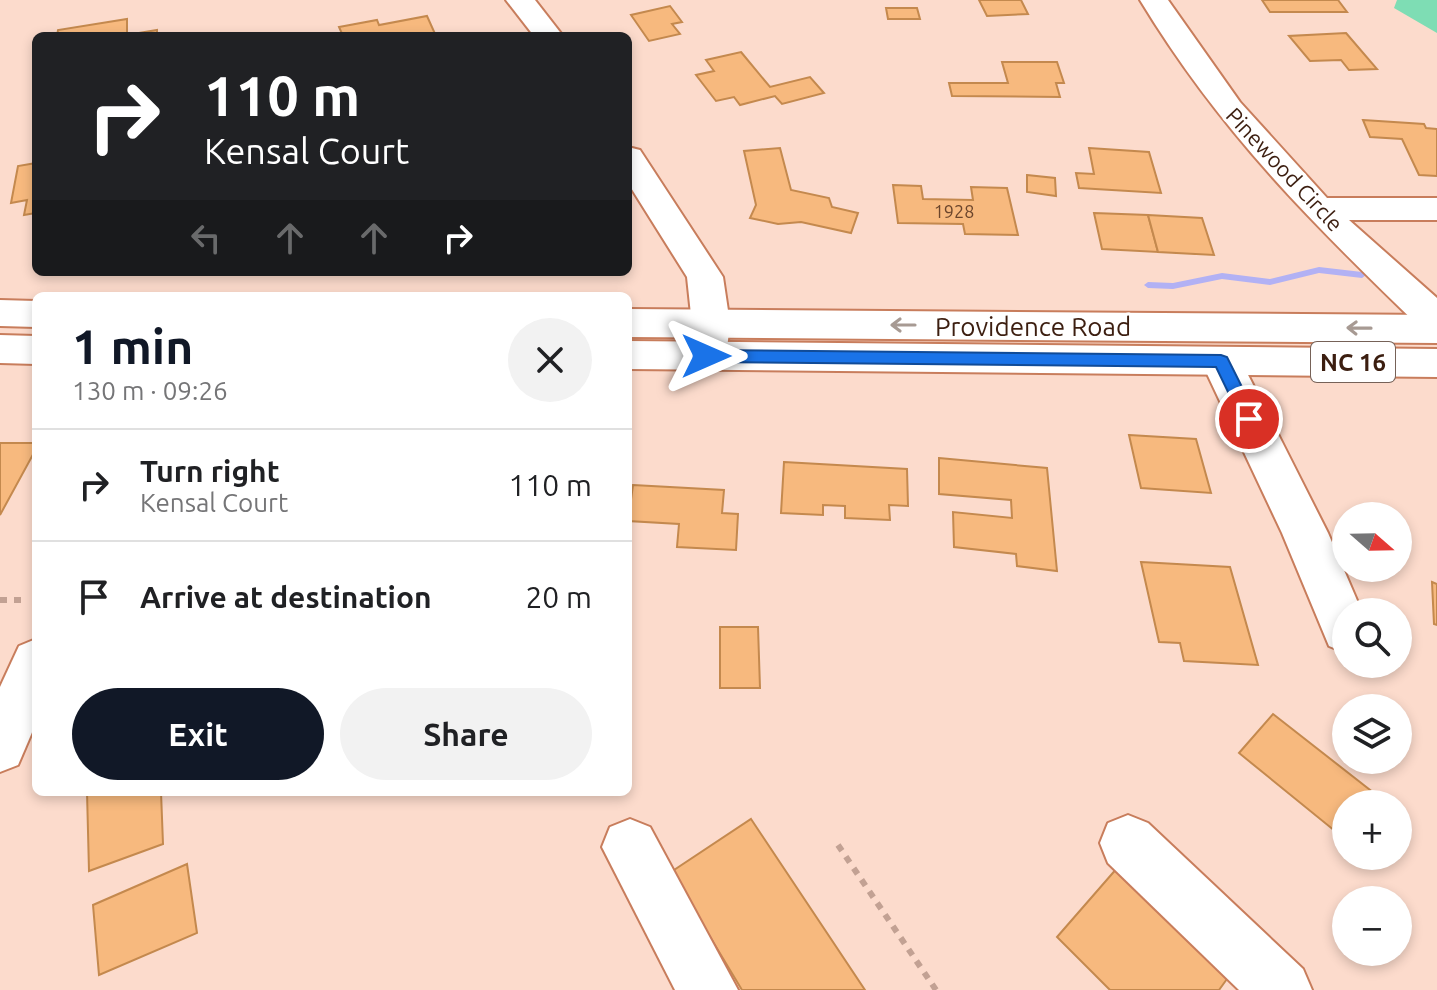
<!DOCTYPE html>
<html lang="en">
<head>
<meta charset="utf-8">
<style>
  body { margin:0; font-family:Ubuntu,sans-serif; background:#f2f2f2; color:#202124; height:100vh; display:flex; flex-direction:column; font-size:30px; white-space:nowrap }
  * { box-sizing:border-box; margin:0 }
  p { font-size:26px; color:#757577 }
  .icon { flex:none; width:44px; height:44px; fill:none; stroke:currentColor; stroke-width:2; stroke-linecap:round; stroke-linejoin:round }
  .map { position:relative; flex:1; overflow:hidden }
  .side { position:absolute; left:32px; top:292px; width:600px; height:504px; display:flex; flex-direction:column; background:#fff; border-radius:12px; box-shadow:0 4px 12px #0003 }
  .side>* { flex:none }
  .guide { position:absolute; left:32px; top:32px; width:600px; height:244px; border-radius:12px; box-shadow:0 4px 12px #0003; background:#202124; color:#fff; overflow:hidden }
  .needle { width:52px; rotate:110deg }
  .controls { position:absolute; left:1332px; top:502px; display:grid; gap:16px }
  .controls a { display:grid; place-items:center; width:80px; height:80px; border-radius:50%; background:#fff; box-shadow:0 4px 12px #0003; font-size:40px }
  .pin { position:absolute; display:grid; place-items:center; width:68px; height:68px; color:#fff; margin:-34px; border:4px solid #fff; border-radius:50%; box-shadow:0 2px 8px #0007 }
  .me { position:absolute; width:88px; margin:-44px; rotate:90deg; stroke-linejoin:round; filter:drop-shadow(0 0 6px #0008) }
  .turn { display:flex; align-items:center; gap:28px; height:168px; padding:0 40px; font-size:36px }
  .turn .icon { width:104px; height:104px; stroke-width:2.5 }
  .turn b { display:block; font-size:56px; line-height:68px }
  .lanes { display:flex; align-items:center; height:76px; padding:0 40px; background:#0003; justify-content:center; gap:40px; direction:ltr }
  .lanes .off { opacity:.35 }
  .round { display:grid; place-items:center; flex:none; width:84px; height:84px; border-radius:42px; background:#f2f2f2 }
  .summary { display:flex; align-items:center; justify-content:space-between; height:136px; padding:0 40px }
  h1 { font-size:48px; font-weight:700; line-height:60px; color:#111827 }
  .cta { display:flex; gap:16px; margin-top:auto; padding:16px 40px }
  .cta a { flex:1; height:92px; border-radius:48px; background:#111827; color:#fff; font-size:32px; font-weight:700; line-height:92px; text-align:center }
  .cta a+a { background:#f2f2f2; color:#202124 }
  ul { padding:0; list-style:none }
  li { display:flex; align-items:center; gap:24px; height:112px; padding:0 40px; border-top:2px solid #e0e0e0 }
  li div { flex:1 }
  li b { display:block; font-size:30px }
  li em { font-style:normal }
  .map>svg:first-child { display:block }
  .green { fill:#7eddb4 }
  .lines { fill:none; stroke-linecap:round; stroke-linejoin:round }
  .stream { fill:#b2b1f4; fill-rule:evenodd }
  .building { fill:#f7b97e; stroke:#c4894e; stroke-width:2 }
  .minor-casing { stroke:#c87d5c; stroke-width:4 }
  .major-casing { stroke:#c87d5c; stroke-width:4 }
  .path { stroke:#c2a193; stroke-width:6; stroke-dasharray:7 7; stroke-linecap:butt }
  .minor { fill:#fff; fill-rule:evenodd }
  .major { fill:#fff; fill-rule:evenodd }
  .oneway { stroke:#a79a93 }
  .route { fill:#1a73e8; stroke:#114b97; stroke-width:2 }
  .labels { text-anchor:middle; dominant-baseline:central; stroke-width:6; stroke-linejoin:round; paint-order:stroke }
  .far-number-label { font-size:18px; fill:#6b452c }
  .far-street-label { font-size:22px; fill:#3c1e10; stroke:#fff }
  .shield { fill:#fff; stroke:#766258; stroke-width:2 }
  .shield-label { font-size:24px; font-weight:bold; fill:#3c1e10 }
  .street-label { font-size:26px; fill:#3c1e10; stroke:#fff }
</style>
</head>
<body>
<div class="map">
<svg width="1437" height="990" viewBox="0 0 1437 990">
  <rect width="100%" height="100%" fill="#fcdbcc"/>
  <polygon class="green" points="1397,0 1437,0 1437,33 1394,8"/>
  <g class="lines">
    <polygon class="stream" points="1319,267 1362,272 1366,275 1362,278 1319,273 1270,285 1222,279 1173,289 1148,288 1144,285 1148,282 1173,283 1222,273 1270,279"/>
  </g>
  <g class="building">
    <polygon points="979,0 1021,0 1028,14 987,16"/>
    <polygon points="1262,0 1338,0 1347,12 1270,12"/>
    <polygon points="670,6 682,22 672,24 680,34 649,41 631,15"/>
    <polygon points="886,8 917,8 920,19 888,19"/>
    <polygon points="427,16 436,36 343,36 339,27 377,20 379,25"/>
    <polygon points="127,19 127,35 157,30 157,36 57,36 58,30"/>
    <polygon points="1346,33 1377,69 1349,70 1341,60 1310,61 1289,36"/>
    <polygon points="741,52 770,87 810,77 824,93 782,104 775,96 740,105 734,97 716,101 696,75 714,71 706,60"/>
    <polygon points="1002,62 1057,62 1064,83 1056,83 1060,97 952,96 949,83 1008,83"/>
    <polygon points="1363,120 1424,124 1426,128 1437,129 1437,176 1419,175 1402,139 1370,137"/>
    <polygon points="780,148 791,190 829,198 832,207 858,213 851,233 801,222 778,224 750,218 756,205 744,151"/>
    <polygon points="1089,148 1149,152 1161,193 1079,188 1076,173 1094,174"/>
    <polygon points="36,163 36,213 24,215 27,200 11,203 18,166"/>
    <polygon points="1027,175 1055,178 1056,196 1027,192"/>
    <polygon points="893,185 921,186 923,199 973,200 971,187 1007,188 1018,235 965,234 963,224 898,223"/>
    <polygon points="1094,213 1148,215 1158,252 1102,249"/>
    <polygon points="1148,215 1202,218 1214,255 1158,252"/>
    <polygon points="1129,435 1196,439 1211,493 1141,488"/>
    <polygon points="0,443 36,443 36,449 0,515"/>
    <polygon points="939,458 1047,468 1057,571 1017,566 1016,554 954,547 953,512 1012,518 1011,500 939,494"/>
    <polygon points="784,462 907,469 908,506 889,505 890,520 845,518 845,506 823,505 823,515 781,513"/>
    <polygon points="633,485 724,490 722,513 738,514 736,550 677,547 679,524 628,521"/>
    <polygon points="1141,562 1230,567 1258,665 1184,661 1180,643 1159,642"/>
    <polygon points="1432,582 1437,584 1437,625 1434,624"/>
    <polygon points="720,627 758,627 760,688 720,688"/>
    <polygon points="1273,714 1388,804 1346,804 1346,840 1239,753"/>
    <polygon points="87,792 161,792 163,844 89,871"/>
    <polygon points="751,819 865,990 742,990 671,872"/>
    <polygon points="187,864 197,933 99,975 93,905"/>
    <polygon points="1118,867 1232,972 1219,990 1110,990 1057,937"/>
  </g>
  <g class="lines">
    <defs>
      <g id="minor">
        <polygon points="506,0 535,0 563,36 534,36"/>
        <path d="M1140,0H1168L1240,102L1327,198H1437V220H1349L1437,298V333L1423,330C1313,224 1220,132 1140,0Z"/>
        <polygon points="628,147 640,150 723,277 730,324 726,356 720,366 706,370 692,366 686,356 692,324 687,277 628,183"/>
        <polygon points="1221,347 1235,351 1241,361 1328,533 1362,612 1346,612 1346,653 1329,646 1282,533 1201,361 1207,351"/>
        <polygon points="36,639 36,723 18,765 0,772 0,687 19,646"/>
        <polygon points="1128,815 1148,823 1303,969 1312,990 1239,990 1108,863 1100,843 1108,823"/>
        <polygon points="630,819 650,827 738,990 675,990 602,847 610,827"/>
      </g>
      <g id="major">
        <polygon points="0,300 36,301 36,327 0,326"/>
        <polygon points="628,309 1437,315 1437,343 628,337"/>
        <polygon points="0,335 36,336 36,364 0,363"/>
        <polygon points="628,341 1437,349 1437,377 628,369"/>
      </g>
    </defs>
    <use href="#minor" class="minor-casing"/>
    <use href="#major" class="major-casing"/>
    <g class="path">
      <polyline points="0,600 22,600"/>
      <polyline points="838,845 936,990"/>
    </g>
    <use href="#minor" class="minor"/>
    <use href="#major" class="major"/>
  </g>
  <defs><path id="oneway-shaft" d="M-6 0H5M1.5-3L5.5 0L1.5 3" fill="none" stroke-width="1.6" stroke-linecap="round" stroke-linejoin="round" transform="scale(2)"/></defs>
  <g class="oneway">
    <use href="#oneway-shaft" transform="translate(903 325) rotate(-180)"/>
    <use href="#oneway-shaft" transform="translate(1359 328) rotate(-179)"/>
  </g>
  <polygon class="route" points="706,350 1221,355 1227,357 1258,419 1255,423 1243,423 1216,367 706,362 697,356"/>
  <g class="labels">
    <g class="far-number-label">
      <text x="954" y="211">1928</text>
    </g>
    <g class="far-street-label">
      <text transform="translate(1285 169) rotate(47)">Pinewood Circle</text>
    </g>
    <rect class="shield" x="1311" y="342" width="84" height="40" rx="6"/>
    <g class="shield-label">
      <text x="1353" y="362">NC 16</text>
    </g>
    <g class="street-label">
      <text x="1033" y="326">Providence Road</text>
    </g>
  </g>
</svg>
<div class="controls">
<a><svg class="needle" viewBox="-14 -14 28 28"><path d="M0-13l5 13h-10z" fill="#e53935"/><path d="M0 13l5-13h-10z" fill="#757577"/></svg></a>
<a><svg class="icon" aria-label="search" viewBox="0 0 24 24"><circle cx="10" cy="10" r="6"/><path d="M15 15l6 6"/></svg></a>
<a><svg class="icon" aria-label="layers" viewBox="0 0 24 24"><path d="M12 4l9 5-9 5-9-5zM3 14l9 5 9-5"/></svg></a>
<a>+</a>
<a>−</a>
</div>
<div class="pin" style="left:1249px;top:419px;background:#d93025"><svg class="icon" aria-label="arrive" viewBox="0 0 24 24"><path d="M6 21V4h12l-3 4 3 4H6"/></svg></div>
<svg class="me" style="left:706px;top:356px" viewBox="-20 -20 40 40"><path d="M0-17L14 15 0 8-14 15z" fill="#1a73e8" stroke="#fff" stroke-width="4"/></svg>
<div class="guide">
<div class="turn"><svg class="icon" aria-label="right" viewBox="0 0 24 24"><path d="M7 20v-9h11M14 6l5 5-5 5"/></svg><div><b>110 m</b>Kensal Court</div></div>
<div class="lanes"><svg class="icon off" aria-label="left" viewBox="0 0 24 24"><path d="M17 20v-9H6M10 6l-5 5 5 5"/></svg><svg class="icon off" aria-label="ahead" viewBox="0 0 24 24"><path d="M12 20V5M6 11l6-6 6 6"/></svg><svg class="icon off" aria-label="ahead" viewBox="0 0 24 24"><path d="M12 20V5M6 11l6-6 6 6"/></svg><svg class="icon" aria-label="right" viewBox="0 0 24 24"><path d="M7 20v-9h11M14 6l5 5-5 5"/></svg></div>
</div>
<section class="side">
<div class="summary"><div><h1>1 min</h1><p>130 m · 09:26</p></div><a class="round"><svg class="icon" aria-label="close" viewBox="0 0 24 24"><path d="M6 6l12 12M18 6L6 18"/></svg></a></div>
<ul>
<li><svg class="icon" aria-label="right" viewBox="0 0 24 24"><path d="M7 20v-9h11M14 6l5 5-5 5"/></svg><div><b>Turn right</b><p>Kensal Court</p></div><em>110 m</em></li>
<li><svg class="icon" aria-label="arrive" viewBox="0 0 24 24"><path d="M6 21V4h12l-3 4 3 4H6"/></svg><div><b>Arrive at destination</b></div><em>20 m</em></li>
</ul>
<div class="cta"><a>Exit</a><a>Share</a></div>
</section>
</div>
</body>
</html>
